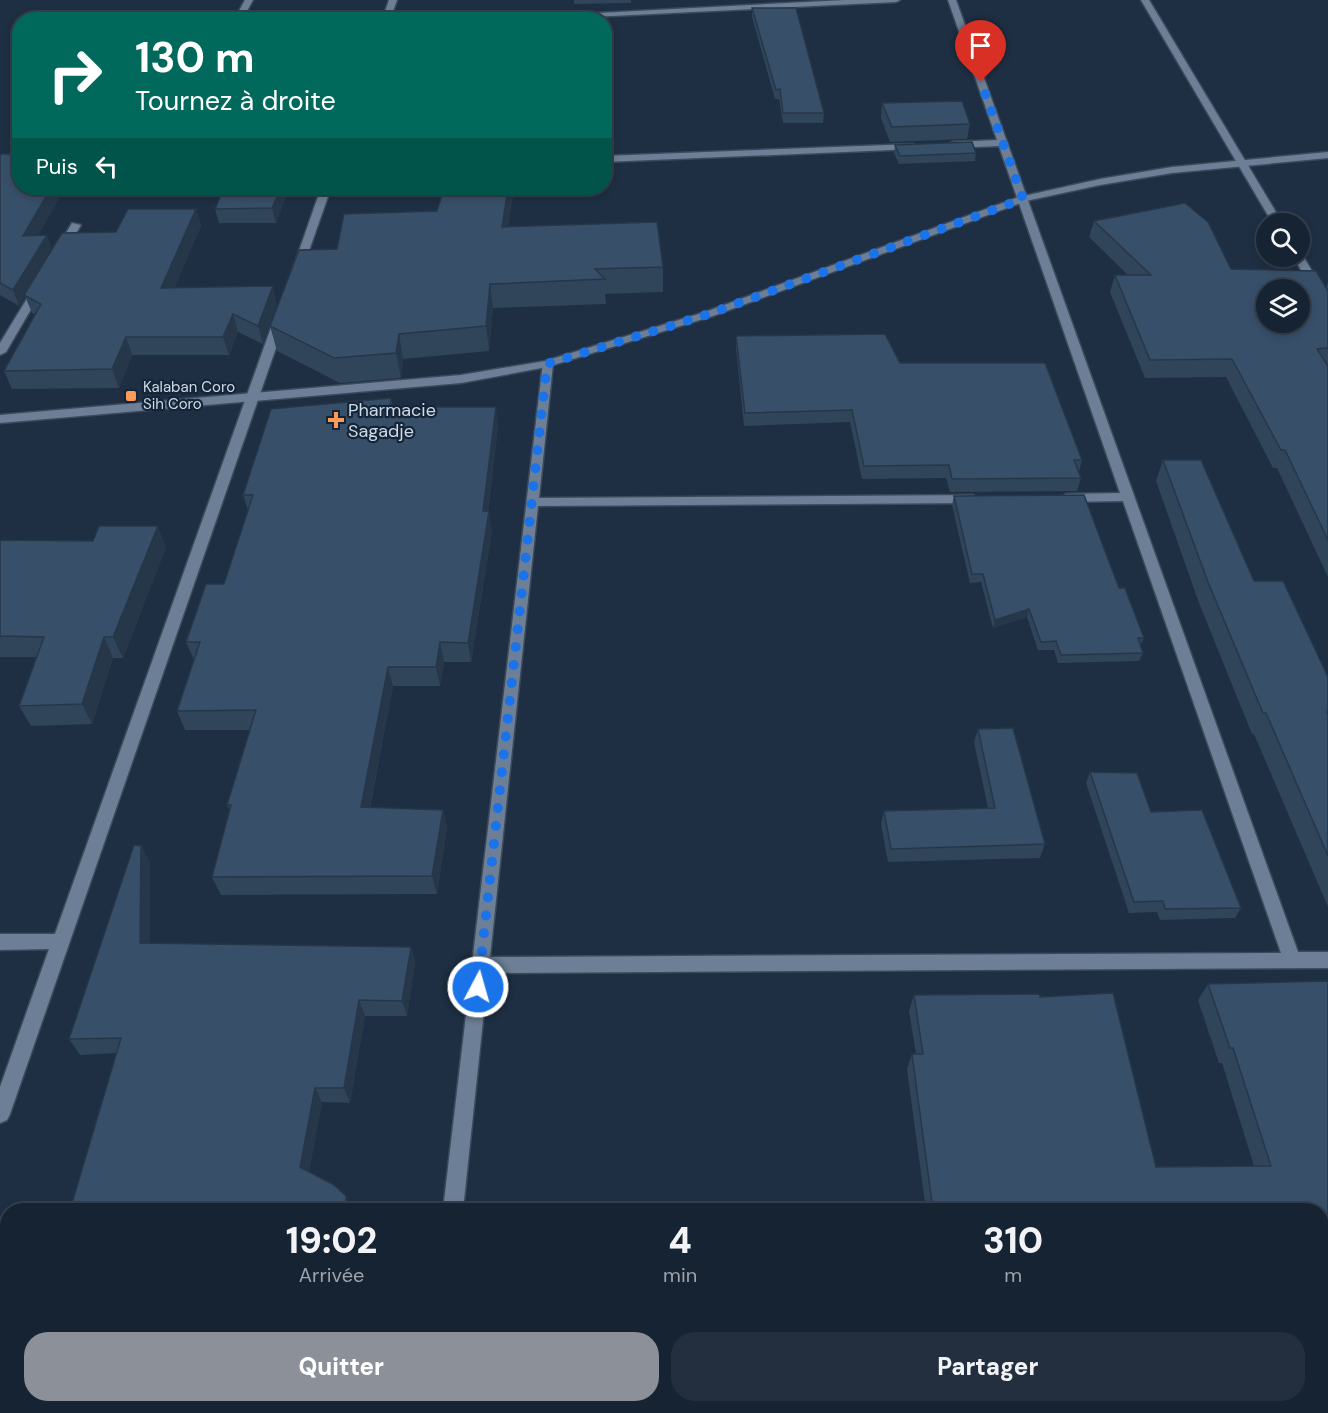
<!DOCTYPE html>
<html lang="fr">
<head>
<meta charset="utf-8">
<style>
  body { margin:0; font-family:"DM Sans",sans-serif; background:#232f3e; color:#f1f3f6; height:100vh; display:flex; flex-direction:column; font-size:22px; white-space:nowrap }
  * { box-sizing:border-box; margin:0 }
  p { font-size:20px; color:#9ea4ac }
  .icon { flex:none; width:33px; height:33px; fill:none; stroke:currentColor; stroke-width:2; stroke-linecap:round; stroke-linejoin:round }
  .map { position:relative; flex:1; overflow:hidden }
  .drawer { position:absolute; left:0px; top:1203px; width:1329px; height:210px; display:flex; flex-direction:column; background:#162332; border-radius:24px 24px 0 0; box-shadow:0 3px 9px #0003,0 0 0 2px #35404d }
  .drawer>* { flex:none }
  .hud { position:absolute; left:12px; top:12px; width:600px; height:183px; border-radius:24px; box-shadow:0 3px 9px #0003,0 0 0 2px #35404d; background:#00695c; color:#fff; overflow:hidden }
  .buttons { position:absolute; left:1256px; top:213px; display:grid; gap:12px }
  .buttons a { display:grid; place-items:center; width:54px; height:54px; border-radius:50%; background:#162332; box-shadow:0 3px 9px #0003,0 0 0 2px #35404d; font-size:30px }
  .pin { position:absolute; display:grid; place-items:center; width:51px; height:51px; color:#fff; margin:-62px -26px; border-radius:50% 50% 50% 0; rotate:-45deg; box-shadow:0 0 6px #0007 }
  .pin .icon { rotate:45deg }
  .me { position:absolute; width:66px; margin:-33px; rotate:6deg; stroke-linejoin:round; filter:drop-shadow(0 0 4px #0008) }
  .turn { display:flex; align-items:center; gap:21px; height:126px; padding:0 24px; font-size:27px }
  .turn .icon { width:78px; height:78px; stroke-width:2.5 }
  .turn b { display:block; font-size:42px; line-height:51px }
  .then { display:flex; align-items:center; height:57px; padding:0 24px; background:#0003; gap:12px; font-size:22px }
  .eta { display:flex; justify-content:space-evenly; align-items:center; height:102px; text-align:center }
  .eta b { font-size:36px; font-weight:800; line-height:42px }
  .cta { display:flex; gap:12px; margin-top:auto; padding:12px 24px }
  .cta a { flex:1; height:69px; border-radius:24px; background:#8c9099; color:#fff; font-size:24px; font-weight:800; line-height:69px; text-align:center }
  .cta a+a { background:#232f3e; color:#f1f3f6 }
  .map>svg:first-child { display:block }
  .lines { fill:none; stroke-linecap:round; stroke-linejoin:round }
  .minor-casing { stroke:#3b4a5a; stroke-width:3 }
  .secondary-casing { stroke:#3b4a5a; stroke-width:3 }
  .minor { fill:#6c7f96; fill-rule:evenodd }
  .secondary { fill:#6c7f96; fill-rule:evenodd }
  .wall { fill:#30445a }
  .shaded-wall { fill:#27374a }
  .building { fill:#384f69; stroke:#27374a; stroke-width:1.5; fill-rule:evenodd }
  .route { stroke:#1a73e8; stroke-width:10; stroke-dasharray:0 18 }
  .poi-dot { fill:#fe9b59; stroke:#152538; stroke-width:2 }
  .labels { text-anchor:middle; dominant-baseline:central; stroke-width:4.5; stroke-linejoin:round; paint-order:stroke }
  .far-poi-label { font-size:15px; fill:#cfdae7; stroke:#152538; text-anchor:start }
  .poi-label { font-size:18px; fill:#cfdae7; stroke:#152538; text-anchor:start }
</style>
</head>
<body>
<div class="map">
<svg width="1328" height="1413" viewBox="0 0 1328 1413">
  <rect width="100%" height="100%" fill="#1e2f43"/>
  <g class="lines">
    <defs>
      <g id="minor">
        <polygon points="245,0 253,0 242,20 234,20"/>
        <polygon points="389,0 397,0 390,20 382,20"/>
        <polygon points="845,0 900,0 896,2 531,20 464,20"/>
        <polygon points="948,0 956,0 1298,952 1328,952 1328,968 488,973 463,1210 443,1210 543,362 547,361 553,364 539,498 973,495 979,499 973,503 538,506 490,957 1281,953 1123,501 1066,502 1060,498 1066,494 1120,493 999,146 952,148 947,145 952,142 997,140"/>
        <polygon points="1141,0 1149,0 1283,224 1273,224"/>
        <polygon points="913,144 918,147 916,149 604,162 604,156"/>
        <polygon points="321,188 331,188 303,268 302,270 294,270 293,268"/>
        <polygon points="72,223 81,225 66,250 58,250 57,248"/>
        <polygon points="1299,253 1303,256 1328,298 1328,310 1322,307 1293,256 1299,256"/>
        <polygon points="39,284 44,287 6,352 0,355 0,343 34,287"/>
        <polygon points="280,316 286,319 10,1114 7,1120 0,1123 0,1087 49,949 0,950 0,934 55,934 274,319"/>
        <polygon points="421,1406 443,1406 442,1413 420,1413"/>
      </g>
      <polygon id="secondary" points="1328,152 1328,158 1172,173 1100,185 1026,201 713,316 547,367 461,383 0,423 0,415 461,375 545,361 705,312 1019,197 1100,179 1172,167"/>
    </defs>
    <use href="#minor" class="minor-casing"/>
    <use href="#secondary" class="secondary-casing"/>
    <use href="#minor" class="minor"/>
    <use href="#secondary" class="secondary"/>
  </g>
  <g class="wall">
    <polygon points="574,0 631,0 631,3 574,4"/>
    <polygon points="752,8 824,113 823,123 783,123 779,99 775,99 752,17"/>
    <polygon points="882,103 970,124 967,139 890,142 881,118"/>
    <polygon points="895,145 976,153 975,161 899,164 894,153"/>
    <polygon points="0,154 20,188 65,188 38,235 52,249 116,232 196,209 201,226 174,288 277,304 263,344 238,332 229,355 132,355 119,388 12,389 4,371 35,314 32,313 25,296 19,306 0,295"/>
    <polygon points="224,188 289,188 276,223 219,223 215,209"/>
    <polygon points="514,188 508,227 663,267 663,292 605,294 606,304 493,308 489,351 403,359 401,378 340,383 277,351 270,326 337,249 437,211"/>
    <polygon points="1094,221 1231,269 1326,288 1328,282 1328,577 1277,468 1273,468 1226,377 1145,378 1110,292 1115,275 1128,275 1089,237"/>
    <polygon points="736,336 900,363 1082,460 1079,472 1081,478 1077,491 950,492 946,478 862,479 850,422 744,426 736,349"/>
    <polygon points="391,398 393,407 498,427 488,511 492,531 471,662 444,662 440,686 393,686 370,808 443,810 447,828 437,894 221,895 212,877 230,811 227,805 250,730 185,730 177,711 194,660 186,642 224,584 248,510 243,495"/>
    <polygon points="1163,460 1254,581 1328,677 1328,907 1254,734 1252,734 1199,603 1156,481"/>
    <polygon points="954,496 1144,638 1140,646 1143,653 1139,661 1058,663 1054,650 1038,650 1027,617 993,628 981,582 970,583 952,505"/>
    <polygon points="0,540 93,541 166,547 123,658 113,658 92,724 31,726 19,706 36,657 0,657"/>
    <polygon points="978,729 1045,844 1040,858 888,862 881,824 884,811 988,808 974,742"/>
    <polygon points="1090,772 1151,812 1241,908 1235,918 1160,920 1157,912 1129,913 1086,783"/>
    <polygon points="141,846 150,863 150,944 411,947 415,963 407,1016 365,1016 350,1103 322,1102 309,1171 352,1209 352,1210 70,1210 116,1053 80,1055 69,1039"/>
    <polygon points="1328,981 1328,1399 1322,1378 1322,1210 926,1210 907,1069 912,1054 916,1054 909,1011 914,995 1040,997 1156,1167 1254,1166 1222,1063 1219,1063 1198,1000 1208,984"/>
    <polygon points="1077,1406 1225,1406 1223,1407 1133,1408 1135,1413 1079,1413"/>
  </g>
  <g class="shaded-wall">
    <polygon points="51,188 65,188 29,251 23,236"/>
    <polygon points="281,188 289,188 276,223 272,208"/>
    <polygon points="508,188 514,188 504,252 502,227"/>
    <polygon points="196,209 201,226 167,306 161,288"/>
    <polygon points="47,235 53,251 19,306 13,290"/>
    <polygon points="490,284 493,308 489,351 486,326"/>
    <polygon points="273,286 277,304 263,344 258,326"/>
    <polygon points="233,314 238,332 229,355 223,337"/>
    <polygon points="399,334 403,359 401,378 396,353"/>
    <polygon points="126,337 132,355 119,388 112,369"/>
    <polygon points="496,407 498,427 485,531 483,511"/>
    <polygon points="489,511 492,531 471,662 468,643"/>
    <polygon points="158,526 166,547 123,658 113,637"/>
    <polygon points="1029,609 1027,617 993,628 995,620"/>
    <polygon points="104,637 113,658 92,724 82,704"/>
    <polygon points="440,642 444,662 440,686 436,667"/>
    <polygon points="388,667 393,686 366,826 361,807"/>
    <polygon points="443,810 447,828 437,894 432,876"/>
    <polygon points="141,846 150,863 150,960 140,943"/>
    <polygon points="411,947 415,963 407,1016 402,1001"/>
    <polygon points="359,1000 365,1016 350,1103 344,1088"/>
    <polygon points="315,1088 322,1102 307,1180 300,1167"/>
    <polygon points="346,1196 352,1209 352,1210 346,1210"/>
    <polygon points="22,1406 40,1406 37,1413 20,1413"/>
  </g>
  <g class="building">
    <polygon points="752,8 796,8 824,113 783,113 780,89 776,90"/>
    <polygon points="962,101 970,124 892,127 882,103"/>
    <polygon points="972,142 976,153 900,156 895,145"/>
    <polygon points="0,154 20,154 20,188 51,188 23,236 47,235 13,290 0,283"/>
    <polygon points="224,188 281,188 272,208 215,209"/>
    <polygon points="444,188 508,188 502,227 657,222 663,267 595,269 605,279 490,284 486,326 399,334 396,353 334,358 270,326 299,250 337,249 344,214 437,211"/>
    <path d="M1185,203L1208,222L1231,269L1316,271L1328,291V348L1317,349L1328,366V540L1285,450H1281L1232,359L1150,360L1115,275H1151L1094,221ZM1266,290H1299V322H1266Z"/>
    <polygon points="128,209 196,209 161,288 273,286 258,326 233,314 223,337 126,337 112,369 4,371 41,304 24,295 62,233 116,232"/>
    <polygon points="885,334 900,363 1045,363 1082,460 1074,460 1081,478 952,479 949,465 864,466 852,410 745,413 736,336"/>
    <polygon points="391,398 390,407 496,407 483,511 489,511 468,643 440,642 436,667 388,667 361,807 443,810 432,876 212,877 231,805 227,805 256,710 177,711 200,642 186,642 206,584 224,584 253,495 243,495 271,409"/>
    <polygon points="1163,460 1201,460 1254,581 1283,581 1328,677 1328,712 1327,712 1328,715 1328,856 1266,713 1263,713 1208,582"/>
    <polygon points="1084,495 1119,588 1125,588 1144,638 1138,638 1143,653 1061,655 1056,641 1041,642 1029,609 995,620 983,574 972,574 954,496"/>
    <polygon points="99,526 158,526 113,637 104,637 82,704 19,706 44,637 0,636 0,540 93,541"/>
    <polygon points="1013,728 1045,844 891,849 884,811 995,808 978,729"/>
    <polygon points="1090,772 1137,773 1151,812 1202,810 1241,908 1165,909 1163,901 1134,902"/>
    <polygon points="134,845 141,846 140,943 411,947 402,1001 359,1000 344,1088 315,1088 300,1167 334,1185 346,1196 346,1210 70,1210 121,1038 69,1039"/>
    <polygon points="1328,981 1328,1342 1322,1321 1322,1210 933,1210 912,1054 923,1054 914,995 1040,994 1040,997 1113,993 1156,1167 1271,1166 1233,1048 1230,1048 1208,984"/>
    <polygon points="8,1224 8,1406 22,1406 20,1413 0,1413 0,1249"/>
    <polygon points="1089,1406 1133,1406 1135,1413 1090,1413"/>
  </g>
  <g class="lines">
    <polyline class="route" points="478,987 547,364 709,314 1023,199 981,82"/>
  </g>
  <g class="poi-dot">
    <rect x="125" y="390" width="12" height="12" rx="3"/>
    <path d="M333 411h6v6h6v6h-6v6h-6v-6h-6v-6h6z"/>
  </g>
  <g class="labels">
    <g class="far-poi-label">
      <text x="143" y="387">Kalaban Coro<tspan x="143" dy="17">Sih Coro</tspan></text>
    </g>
    <g class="poi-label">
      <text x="348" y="410">Pharmacie<tspan x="348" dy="21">Sagadje</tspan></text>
    </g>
  </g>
</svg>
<div class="buttons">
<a><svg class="icon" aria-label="search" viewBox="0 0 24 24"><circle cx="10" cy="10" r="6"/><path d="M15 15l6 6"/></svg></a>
<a><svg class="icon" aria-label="layers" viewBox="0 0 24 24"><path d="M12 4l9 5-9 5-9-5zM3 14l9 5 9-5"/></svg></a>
</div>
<div class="pin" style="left:981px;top:82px;background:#d93025"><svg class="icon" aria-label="arrive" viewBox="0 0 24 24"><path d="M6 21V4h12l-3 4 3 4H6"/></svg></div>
<svg class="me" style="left:478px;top:987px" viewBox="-20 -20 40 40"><circle r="17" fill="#1a73e8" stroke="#fff" stroke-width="3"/><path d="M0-11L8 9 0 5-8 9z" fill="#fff"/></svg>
<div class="hud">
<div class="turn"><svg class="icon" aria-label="right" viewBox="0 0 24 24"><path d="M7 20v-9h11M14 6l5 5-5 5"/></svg><div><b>130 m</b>Tournez à droite</div></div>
<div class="then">Puis<svg class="icon" aria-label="left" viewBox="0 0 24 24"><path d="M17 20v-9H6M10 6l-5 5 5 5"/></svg></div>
</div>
<section class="drawer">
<div class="eta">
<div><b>19:02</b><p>Arrivée</p></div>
<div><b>4</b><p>min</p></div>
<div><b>310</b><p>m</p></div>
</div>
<div class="cta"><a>Quitter</a><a>Partager</a></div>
</section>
</div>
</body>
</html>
